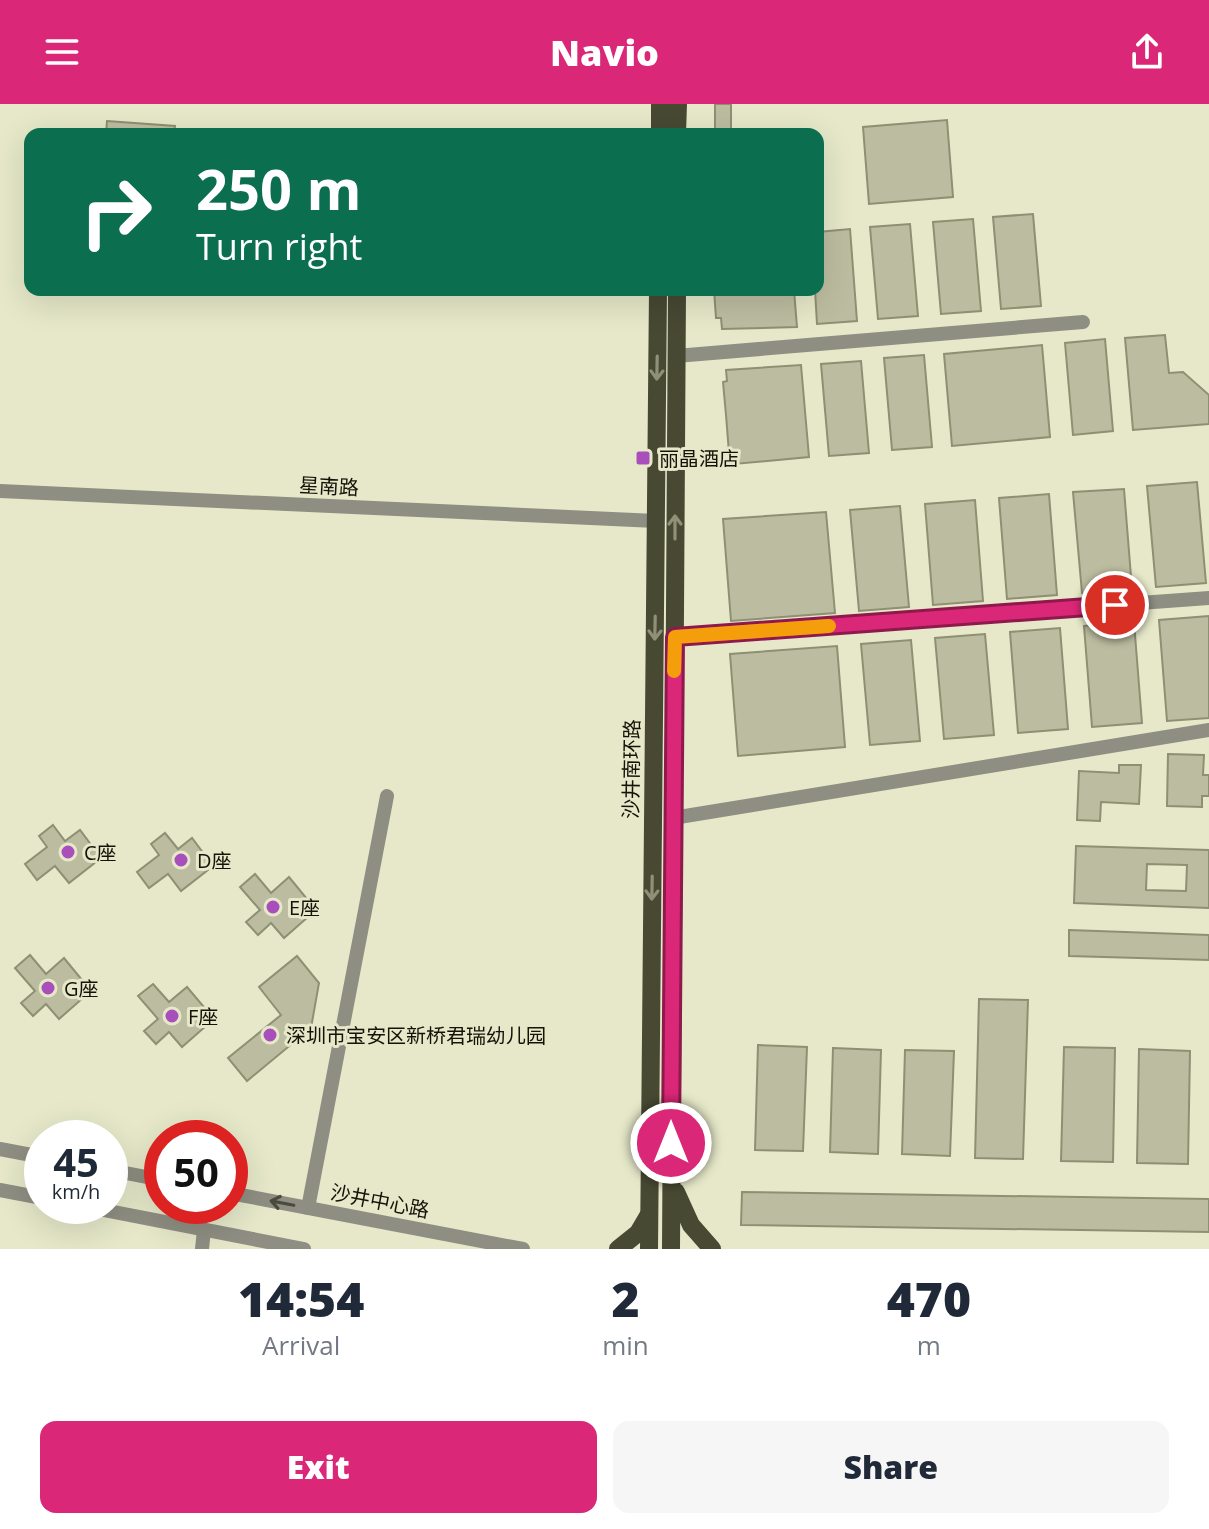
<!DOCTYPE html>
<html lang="en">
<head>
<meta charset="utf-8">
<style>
  body { margin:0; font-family:"Open Sans","Noto Sans SC",sans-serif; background:#f6f6f7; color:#1f2937; height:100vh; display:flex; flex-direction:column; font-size:30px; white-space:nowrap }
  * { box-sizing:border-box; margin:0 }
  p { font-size:26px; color:#747a83 }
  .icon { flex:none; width:44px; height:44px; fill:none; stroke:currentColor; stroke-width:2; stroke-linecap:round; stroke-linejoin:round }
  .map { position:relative; height:1145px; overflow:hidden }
  .side { display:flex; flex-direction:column; background:#fff; flex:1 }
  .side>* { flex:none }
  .banner { position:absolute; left:24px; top:24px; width:800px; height:168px; border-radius:16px; box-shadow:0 8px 32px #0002; background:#0b6e4f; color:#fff; overflow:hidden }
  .speed { position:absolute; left:24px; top:1016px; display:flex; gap:16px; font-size:40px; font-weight:700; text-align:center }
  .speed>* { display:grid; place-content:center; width:104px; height:104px; border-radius:50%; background:#fff; box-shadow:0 8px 32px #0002; line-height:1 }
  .speed small { font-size:20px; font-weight:400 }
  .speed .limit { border:12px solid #d22; background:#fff; color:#111 }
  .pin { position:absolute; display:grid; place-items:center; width:68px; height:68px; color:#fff; margin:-34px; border:4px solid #fff; border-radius:50%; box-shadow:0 2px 8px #0007 }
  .me { position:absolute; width:88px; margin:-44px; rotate:0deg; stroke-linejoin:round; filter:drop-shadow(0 0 6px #0008) }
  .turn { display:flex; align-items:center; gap:28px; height:168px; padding:0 40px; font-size:36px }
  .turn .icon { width:104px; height:104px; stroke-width:2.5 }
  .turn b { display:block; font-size:56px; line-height:68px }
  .eta { display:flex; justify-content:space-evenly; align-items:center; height:136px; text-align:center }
  .eta b { font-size:48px; font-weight:800; line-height:56px }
  .primary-button { display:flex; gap:16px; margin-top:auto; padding:16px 40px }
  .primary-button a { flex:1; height:92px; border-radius:16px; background:#db2777; color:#fff; font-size:32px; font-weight:800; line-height:92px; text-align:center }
  .primary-button a+a { background:#f6f6f7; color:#1f2937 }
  header { display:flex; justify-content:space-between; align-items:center; height:104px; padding:0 40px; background:#db2777; color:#fff; font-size:36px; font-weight:800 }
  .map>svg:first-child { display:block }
  .building { fill:#bcbda0; stroke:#8e9073; stroke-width:2; fill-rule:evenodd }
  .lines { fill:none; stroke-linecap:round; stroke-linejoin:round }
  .minor { stroke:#8e8e82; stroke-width:14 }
  .major { stroke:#484933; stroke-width:18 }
  .oneway { stroke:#8f9176 }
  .oneway2 { stroke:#4a4a3f }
  .route-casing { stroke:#8e194d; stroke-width:20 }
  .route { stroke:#db2777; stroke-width:14 }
  .slow { stroke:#f59e0b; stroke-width:14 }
  .poi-dot { fill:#a84fbb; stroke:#e6e8c9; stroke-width:3 }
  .labels { text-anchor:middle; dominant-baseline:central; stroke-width:6; stroke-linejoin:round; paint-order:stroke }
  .poi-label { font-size:20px; fill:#131308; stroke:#e6e8c9; text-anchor:start }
  .street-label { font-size:20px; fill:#131308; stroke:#e6e8c9 }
</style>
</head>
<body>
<header><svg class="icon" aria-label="menu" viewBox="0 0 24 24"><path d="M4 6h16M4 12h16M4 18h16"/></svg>Navio<svg class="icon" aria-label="share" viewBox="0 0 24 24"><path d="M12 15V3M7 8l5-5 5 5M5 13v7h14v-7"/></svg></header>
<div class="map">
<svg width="1209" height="1145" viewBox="0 0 1209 1145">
  <rect width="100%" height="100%" fill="#e6e8c9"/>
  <g class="building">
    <rect x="715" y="0" width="16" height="30"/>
    <polygon points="947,16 953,93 869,100 863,23"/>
    <polygon points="107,17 175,22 174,30 106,30"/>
    <polygon points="1033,110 1041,202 1001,205 993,113"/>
    <polygon points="973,115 981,207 941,210 933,118"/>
    <polygon points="910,120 918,212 878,215 870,123"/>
    <polygon points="850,125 857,217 817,220 815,186 818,186 818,128"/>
    <polygon points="714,186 794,186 797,223 722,225 721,214 716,214"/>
    <polygon points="1165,231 1169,269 1183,268 1209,291 1209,320 1133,326 1125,234"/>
    <polygon points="1105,235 1113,327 1073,331 1065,239"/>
    <polygon points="1042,241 1050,333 952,342 944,250"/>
    <polygon points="924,251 932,343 892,346 884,254"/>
    <polygon points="861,257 869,349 829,352 821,260"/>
    <polygon points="801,261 809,353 734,360 733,349 729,349 726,311 723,278 727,277 726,266"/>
    <polygon points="1197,378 1206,479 1156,483 1147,382"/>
    <polygon points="1124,385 1132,485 1082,489 1073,388"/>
    <polygon points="1049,390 1057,491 1007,495 999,394"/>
    <polygon points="975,396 983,497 933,501 925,400"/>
    <polygon points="900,402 909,503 859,507 850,406"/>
    <polygon points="826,408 835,509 731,517 723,415"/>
    <polygon points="1209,512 1209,614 1167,617 1159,516"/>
    <polygon points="1134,518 1142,619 1092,623 1084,522"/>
    <polygon points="1060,524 1068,625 1018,629 1010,528"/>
    <polygon points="985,530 994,631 944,635 935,534"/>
    <polygon points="911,536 920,637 870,641 861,540"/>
    <polygon points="837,542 845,643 738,652 730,550"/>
    <polygon points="1168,650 1204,651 1203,671 1209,671 1209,692 1202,692 1202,703 1167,702"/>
    <polygon points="1119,661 1141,661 1139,700 1101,698 1100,717 1077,716 1079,667 1119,669"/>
    <polygon points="53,721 65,737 80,726 101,754 69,779 55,762 37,776 25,760 47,743 39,732"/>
    <polygon points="165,729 178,745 192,734 213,762 181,787 168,770 149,784 137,768 159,751 151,740"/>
    <path d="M1076,742L1209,746V804L1074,799ZM1147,760L1187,761L1186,787L1146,786Z"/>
    <polygon points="255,770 271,789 289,773 316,806 284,834 271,819 258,831 246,818 260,806 240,783"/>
    <polygon points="1069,826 1209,831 1209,856 1069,852"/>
    <polygon points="30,851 46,870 64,854 91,887 59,915 46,900 33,912 21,899 35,887 15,864"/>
    <polygon points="297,852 319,879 311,924 247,977 228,954 281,911 259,883"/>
    <polygon points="153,880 169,898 187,883 214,915 182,943 169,928 156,940 144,927 158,915 138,892"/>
    <polygon points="979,895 1028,896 1023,1055 975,1054"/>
    <polygon points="758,941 807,943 803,1047 755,1046"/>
    <polygon points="1064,943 1115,944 1113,1058 1061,1057"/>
    <polygon points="833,944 881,946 878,1050 830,1048"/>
    <polygon points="1139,945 1190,947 1188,1060 1137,1059"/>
    <polygon points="905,946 954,947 950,1052 902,1050"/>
    <polygon points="742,1088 1209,1095 1209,1128 741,1121"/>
  </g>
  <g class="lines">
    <g class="minor">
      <polyline points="676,252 1083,218"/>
      <polyline points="0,387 656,417"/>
      <polyline points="675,533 1209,494"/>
      <polyline points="673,714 1209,626"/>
      <polyline points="0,1045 42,1053"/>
      <polyline points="110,1066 162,1076"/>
      <polyline points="0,1086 42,1094"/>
      <polyline points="230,1089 523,1145"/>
      <polyline points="83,1102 304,1145"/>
      <polyline points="308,1104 387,692"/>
      <polyline points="202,1145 204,1126"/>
    </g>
    <g class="major">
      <polyline points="660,30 660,0"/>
      <polyline points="677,30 678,0"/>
      <polyline points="676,1088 691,1121 712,1145"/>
      <polyline points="618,1145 638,1129 648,1112"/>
      <polyline points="649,1145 658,186"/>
      <polyline points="671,1145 677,186"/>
    </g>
  </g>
  <defs><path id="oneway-shaft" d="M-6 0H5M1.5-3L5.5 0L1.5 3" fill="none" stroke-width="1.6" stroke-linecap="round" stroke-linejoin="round" transform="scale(2)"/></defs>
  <g class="oneway">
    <use href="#oneway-shaft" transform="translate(657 264) rotate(91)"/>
    <use href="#oneway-shaft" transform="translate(675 423) rotate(-90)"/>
    <use href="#oneway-shaft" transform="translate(655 524) rotate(91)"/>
    <use href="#oneway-shaft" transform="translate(652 784) rotate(91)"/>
  </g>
  <use class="oneway2" href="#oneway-shaft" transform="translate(282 1099) rotate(-169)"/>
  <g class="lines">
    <defs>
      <polyline id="route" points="671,1039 675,533 1115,501"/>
    </defs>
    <use href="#route" class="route-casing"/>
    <use href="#route" class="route"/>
    <polyline class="slow" points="674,567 675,533 829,522"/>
  </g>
  <g class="poi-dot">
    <rect x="635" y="346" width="16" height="16" rx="4"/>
    <circle cx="68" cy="748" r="8"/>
    <circle cx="181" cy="756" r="8"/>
    <circle cx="273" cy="803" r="8"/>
    <circle cx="48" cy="884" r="8"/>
    <circle cx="172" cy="912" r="8"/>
    <circle cx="270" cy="931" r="8"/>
  </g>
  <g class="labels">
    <g class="poi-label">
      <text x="659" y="354">丽晶酒店</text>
      <text x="84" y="748">C座</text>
      <text x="197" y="756">D座</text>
      <text x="289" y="803">E座</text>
      <text x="64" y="884">G座</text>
      <text x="188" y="912">F座</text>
      <text x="286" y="931">深圳市宝安区新桥君瑞幼儿园</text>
    </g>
    <g class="street-label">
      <text transform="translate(329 382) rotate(3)">星南路</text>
      <text transform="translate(631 665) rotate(-89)">沙井南环路</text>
      <text transform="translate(380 1097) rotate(11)">沙井中心路</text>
    </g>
  </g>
</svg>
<div class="speed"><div>45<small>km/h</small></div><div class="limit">50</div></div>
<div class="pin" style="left:1115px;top:501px;background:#d93025"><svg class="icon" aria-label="arrive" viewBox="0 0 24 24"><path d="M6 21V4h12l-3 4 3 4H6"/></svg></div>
<svg class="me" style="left:671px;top:1039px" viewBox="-20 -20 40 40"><circle r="17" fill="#db2777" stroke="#fff" stroke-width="3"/><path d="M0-11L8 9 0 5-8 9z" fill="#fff"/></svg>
<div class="banner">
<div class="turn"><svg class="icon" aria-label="right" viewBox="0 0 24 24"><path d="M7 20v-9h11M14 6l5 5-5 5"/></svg><div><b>250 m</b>Turn right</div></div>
</div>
</div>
<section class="side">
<div class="eta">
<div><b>14:54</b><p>Arrival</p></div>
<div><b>2</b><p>min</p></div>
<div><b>470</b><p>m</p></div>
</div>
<div class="primary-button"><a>Exit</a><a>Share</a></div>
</section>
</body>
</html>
